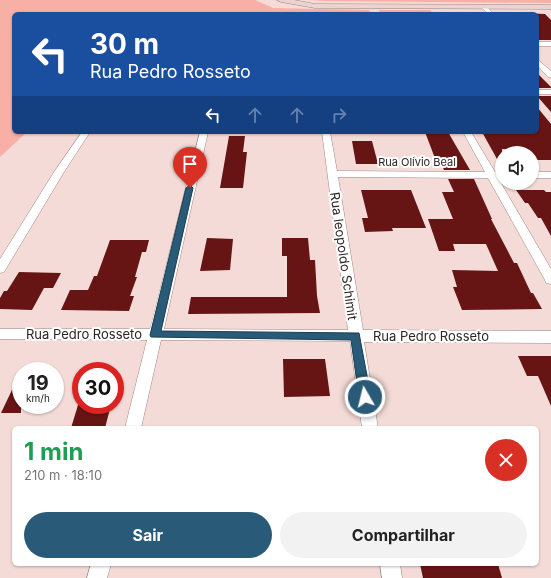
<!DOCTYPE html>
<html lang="pt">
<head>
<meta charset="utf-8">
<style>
  body { margin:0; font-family:Inter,sans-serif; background:#f2f2f2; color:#222; height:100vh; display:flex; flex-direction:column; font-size:15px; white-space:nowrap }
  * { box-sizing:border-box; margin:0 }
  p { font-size:13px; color:#767676 }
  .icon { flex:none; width:22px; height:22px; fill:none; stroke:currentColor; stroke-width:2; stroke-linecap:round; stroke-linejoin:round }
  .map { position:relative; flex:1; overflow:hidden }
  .sheet { position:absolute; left:12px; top:426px; width:527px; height:140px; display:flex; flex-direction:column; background:#fff; border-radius:6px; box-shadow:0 1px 3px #0004 }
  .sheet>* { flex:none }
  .banner { position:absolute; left:12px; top:12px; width:527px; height:122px; border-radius:6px; box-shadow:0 1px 3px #0004; background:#1a4fa0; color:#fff; overflow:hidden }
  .controls { position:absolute; left:495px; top:146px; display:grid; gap:8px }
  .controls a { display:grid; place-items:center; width:44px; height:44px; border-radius:50%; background:#fff; box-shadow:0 1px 3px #0004; font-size:20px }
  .speed { position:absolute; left:12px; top:362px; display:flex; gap:8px; font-size:20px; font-weight:700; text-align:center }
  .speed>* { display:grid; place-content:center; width:52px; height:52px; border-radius:50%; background:#fff; box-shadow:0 1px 3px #0004; line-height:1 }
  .speed small { font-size:10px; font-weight:400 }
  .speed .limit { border:6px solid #d22; background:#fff; color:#111 }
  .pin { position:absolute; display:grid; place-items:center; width:34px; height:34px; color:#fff; margin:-41px -17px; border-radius:50% 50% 50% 0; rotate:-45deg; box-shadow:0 0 4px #0007 }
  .pin .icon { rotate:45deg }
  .me { position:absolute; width:44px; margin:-22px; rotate:352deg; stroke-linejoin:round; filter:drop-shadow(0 0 3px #0008) }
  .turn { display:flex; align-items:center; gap:14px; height:84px; padding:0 12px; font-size:18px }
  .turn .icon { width:52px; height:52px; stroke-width:2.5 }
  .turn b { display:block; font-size:28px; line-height:34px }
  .lanes { display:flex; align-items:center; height:38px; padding:0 12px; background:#0003; justify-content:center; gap:20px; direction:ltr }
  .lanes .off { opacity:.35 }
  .round { display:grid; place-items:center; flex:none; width:42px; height:42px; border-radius:21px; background:#f2f2f2 }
  .summary { display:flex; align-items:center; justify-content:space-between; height:68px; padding:0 12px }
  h1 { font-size:24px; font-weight:700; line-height:30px; color:#1e9e55 }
  .cta { display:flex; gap:8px; margin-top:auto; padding:8px 12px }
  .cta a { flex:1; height:46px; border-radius:24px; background:#295b79; color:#fff; font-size:16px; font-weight:700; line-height:46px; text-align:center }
  .cta a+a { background:#f2f2f2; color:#222 }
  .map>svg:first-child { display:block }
  .green { fill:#f7afa6 }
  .building { fill:#661514 }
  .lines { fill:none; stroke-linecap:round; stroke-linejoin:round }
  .street-casing { stroke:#9d8683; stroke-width:1 }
  .secondary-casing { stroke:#9d8683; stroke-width:1 }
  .street { fill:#fff; fill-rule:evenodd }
  .secondary { fill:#edd3d0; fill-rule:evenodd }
  .route { fill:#295b79; stroke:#1b3b4f }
  .labels { text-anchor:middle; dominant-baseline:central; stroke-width:4; stroke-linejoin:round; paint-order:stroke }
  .far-street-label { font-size:11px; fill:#2e2524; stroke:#fff }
  .street-label { font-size:13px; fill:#2e2524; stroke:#fff }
</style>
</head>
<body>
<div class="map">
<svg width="551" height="578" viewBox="0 0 551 578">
  <rect width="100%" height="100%" fill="#f4dbd7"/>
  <g class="green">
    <polygon points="0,0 255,0 273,8 369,10 372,14 14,14 14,132 27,132 0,157"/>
    <polygon points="311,0 551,0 551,3 324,1"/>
    <polygon points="379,10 430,10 433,14 380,14"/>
  </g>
  <g class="building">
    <polygon points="521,13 545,14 551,20 551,40 537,40 537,14 523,14"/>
    <polygon points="537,73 551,87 551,88 537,88"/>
    <polygon points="537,96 551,96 551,112"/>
    <polygon points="537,107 551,124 551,160 536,160 528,150 502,149 502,168 482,132 537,132"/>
    <polygon points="425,132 448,132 470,170 444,170 440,161 436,161"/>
    <polygon points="229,136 245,136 243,152 247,152 243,188 220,188"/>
    <polygon points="352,141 372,141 378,164 356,164"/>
    <polygon points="448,179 474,179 492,219 491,219 514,263 517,263 531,293 533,293 542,309 462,310 453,287 457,287 452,270 498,271 486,244 453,244 455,251 439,251 428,219 453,219 442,192 454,192"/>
    <polygon points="361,190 411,190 426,228 392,228 393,231 365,232 362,218 368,218"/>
    <polygon points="516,190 544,190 546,192 551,192 551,236 541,218 538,218 528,203 525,203"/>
    <polygon points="207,238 233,239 230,270 200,271"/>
    <polygon points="282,238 308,238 310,260 315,260 317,296 320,313 188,314 191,297 287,297 287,256 282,256"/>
    <polygon points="110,240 149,240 146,252 142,252 135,277 137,277 130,296 134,296 129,311 61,310 70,290 88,290 94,276 97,276"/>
    <polygon points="19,272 61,273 53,288 44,288 32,310 0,309 0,298 4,291 7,291"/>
    <polygon points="518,356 551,356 551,406 538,376 527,376"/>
    <polygon points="283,359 325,359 330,396 284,397"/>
    <polygon points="21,371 21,413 1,413"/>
    <polygon points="78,405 111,405 105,428 71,428"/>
    <polygon points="420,564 498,564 502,578 423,578"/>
  </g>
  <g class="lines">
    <defs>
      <g id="street">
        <polygon points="481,5 485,5 494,14 488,14 481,7"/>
        <rect x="537" y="42" width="14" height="4"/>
        <polygon points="537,59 551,71 551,77 548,77 537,65"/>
        <rect x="537" y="90" width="14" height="4"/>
        <polygon points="82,132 90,132 64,172 4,272 0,273 0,259 54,172"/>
        <polygon points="200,132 208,132 164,329 348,330 322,132 330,132 337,171 485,172 463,132 471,132 495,172 502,172 502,178 498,178 551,269 551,284 546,283 545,280 488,178 338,177 363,330 551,331 551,343 364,342 378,428 362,428 350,341 161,340 141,428 125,428 147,340 0,339 0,329 150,329"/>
        <rect x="532" y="172" width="19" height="6"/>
        <polygon points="91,564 111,564 107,578 87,578"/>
        <polygon points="380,564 400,564 402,578 382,578"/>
      </g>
      <polygon id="secondary" points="277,0 294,0 315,4 551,5 551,9 315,8 281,2"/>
    </defs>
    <use href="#street" class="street-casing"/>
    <use href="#secondary" class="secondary-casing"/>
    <use href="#street" class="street"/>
    <use href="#secondary" class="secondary"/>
  </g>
  <polygon class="route" points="190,185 193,188 161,331 359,333 371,397 369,401 365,402 361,401 359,397 351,340 151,337 150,335 186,188"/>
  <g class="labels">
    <g class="far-street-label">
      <text x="417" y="162">Rua Olívio Beal</text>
    </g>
    <g class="street-label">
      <text transform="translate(344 256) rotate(82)">Rua leopoldo Schimit</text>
      <text x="84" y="334">Rua Pedro Rosseto</text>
      <text x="431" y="336">Rua Pedro Rosseto</text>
    </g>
  </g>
</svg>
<div class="controls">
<a><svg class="icon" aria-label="sound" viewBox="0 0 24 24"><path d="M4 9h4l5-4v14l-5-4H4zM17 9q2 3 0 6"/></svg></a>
</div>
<div class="speed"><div>19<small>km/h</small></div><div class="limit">30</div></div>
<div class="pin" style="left:190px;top:188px;background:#d93025"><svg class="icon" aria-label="arrive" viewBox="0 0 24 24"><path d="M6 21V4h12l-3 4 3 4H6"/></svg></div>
<svg class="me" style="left:365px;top:397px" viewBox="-20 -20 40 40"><circle r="17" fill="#295b79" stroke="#fff" stroke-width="3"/><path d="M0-11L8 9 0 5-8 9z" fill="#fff"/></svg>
<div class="banner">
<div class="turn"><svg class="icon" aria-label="left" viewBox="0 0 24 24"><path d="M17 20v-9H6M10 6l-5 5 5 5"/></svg><div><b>30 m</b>Rua Pedro Rosseto</div></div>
<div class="lanes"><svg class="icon" aria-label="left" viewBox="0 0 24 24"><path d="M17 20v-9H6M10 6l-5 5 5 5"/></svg><svg class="icon off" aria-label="ahead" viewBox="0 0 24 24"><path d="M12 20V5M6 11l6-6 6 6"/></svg><svg class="icon off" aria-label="ahead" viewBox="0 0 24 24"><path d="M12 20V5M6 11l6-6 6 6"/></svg><svg class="icon off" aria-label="right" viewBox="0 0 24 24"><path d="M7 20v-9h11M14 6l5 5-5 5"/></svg></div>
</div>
<section class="sheet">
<div class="summary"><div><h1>1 min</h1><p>210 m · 18:10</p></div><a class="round" style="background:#d93025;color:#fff"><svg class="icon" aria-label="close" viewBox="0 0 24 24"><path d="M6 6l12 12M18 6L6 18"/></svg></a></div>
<div class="cta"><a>Sair</a><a>Compartilhar</a></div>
</section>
</div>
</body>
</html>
